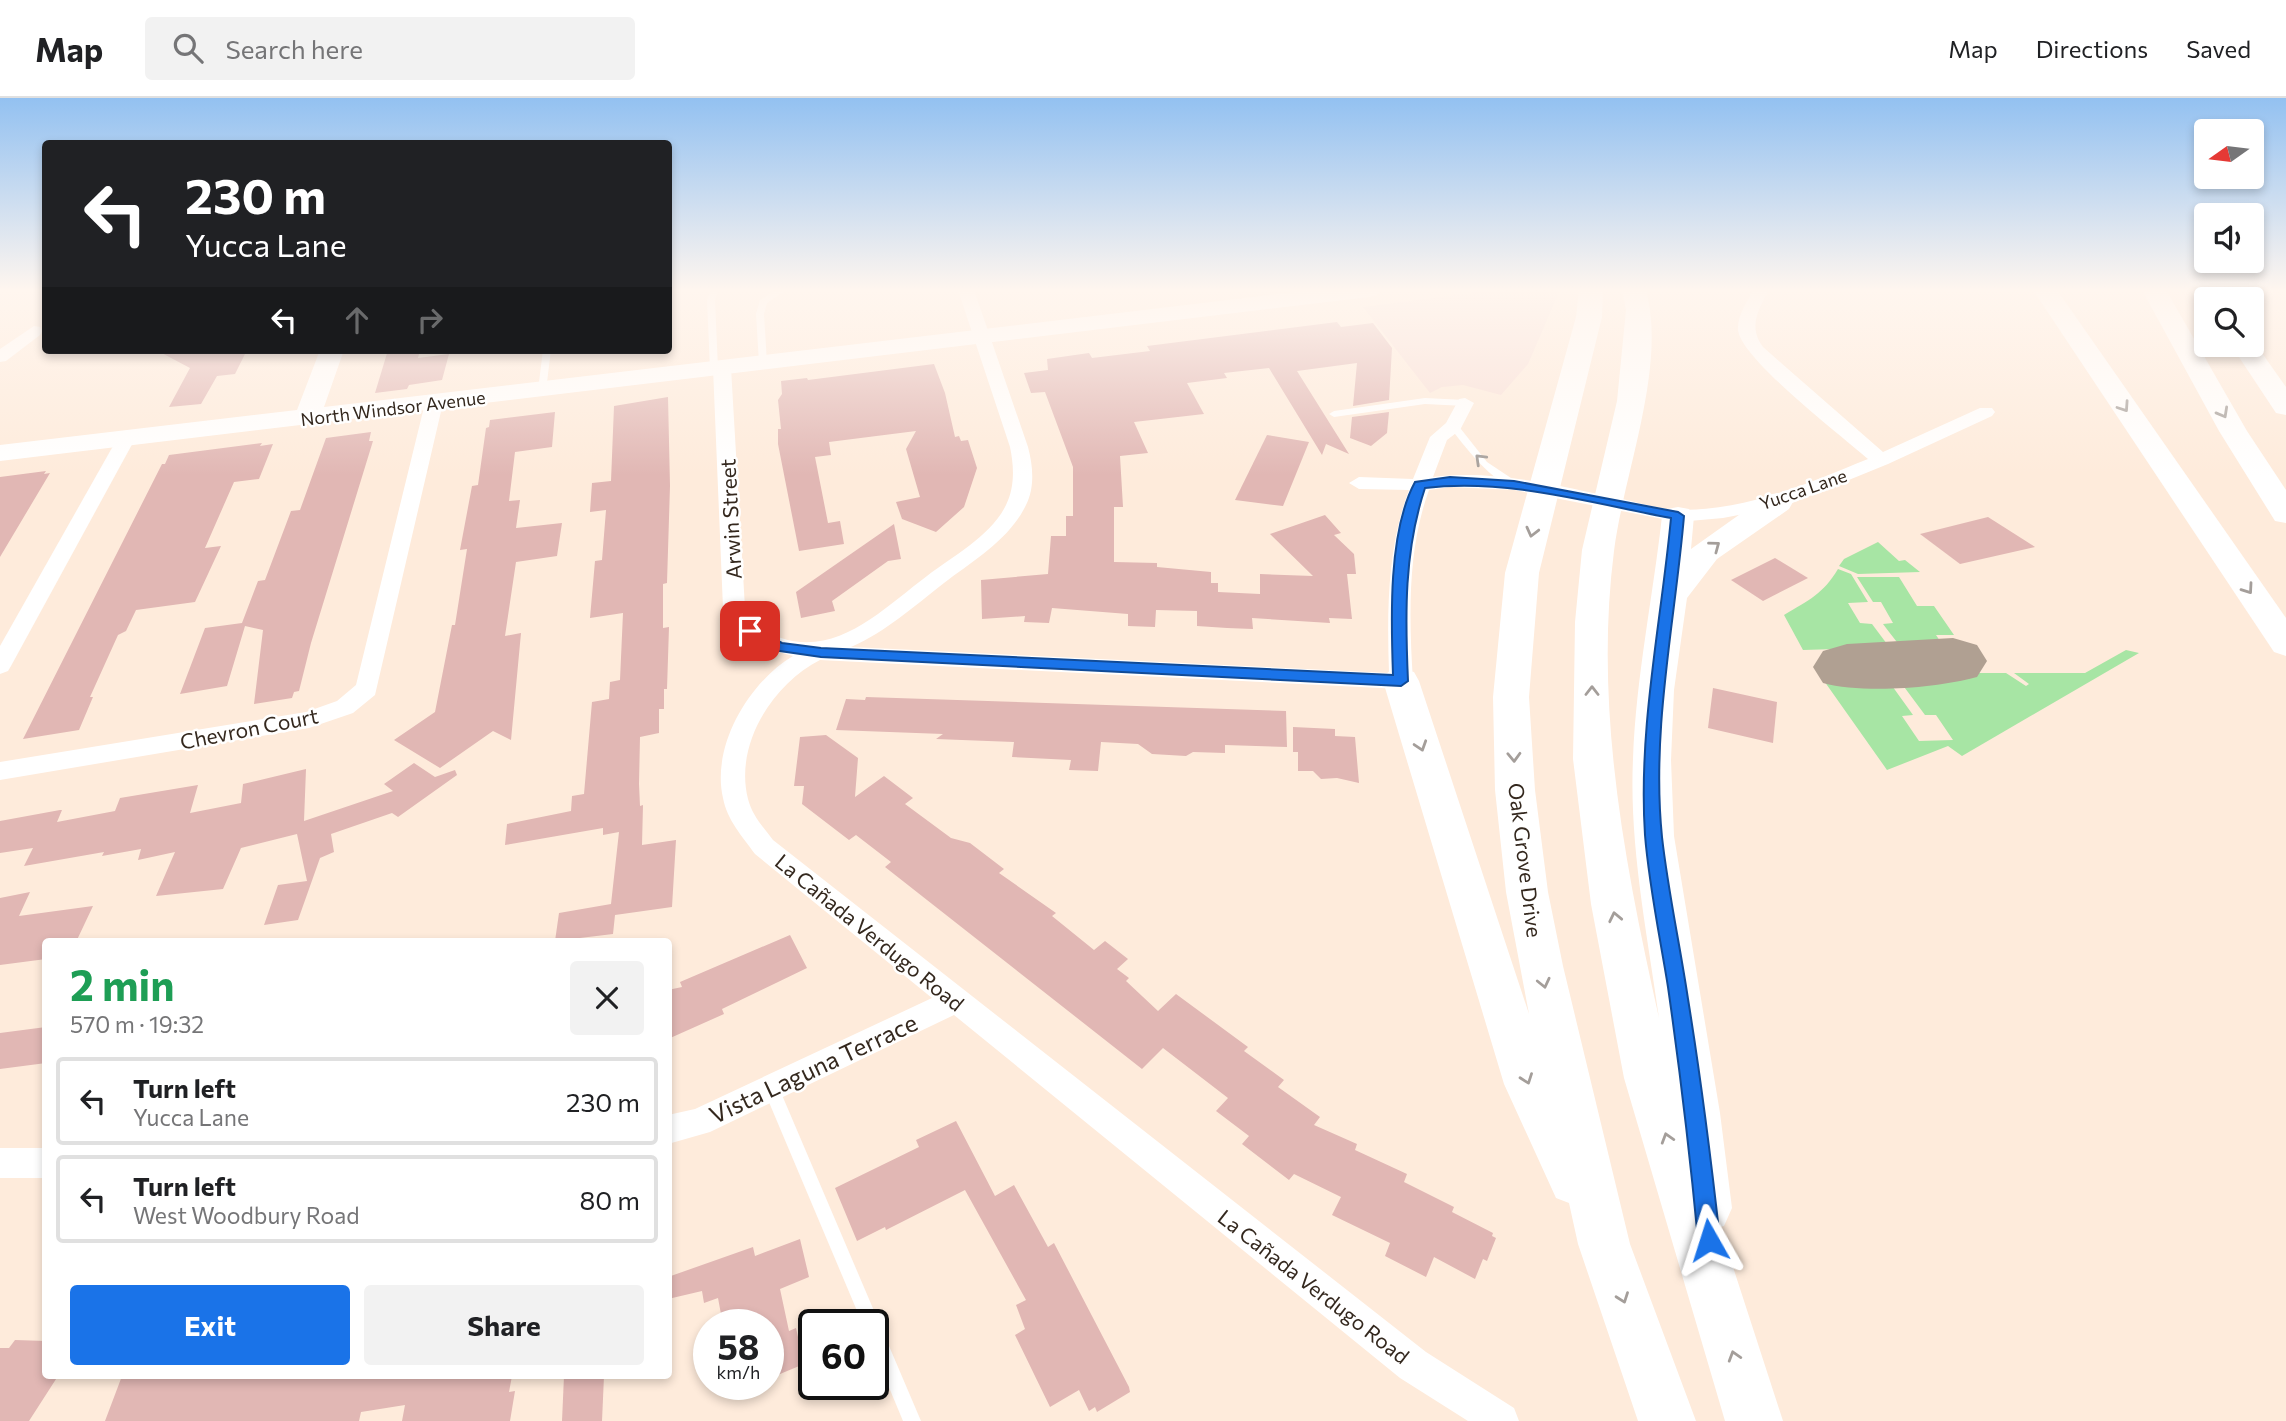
<!DOCTYPE html>
<html lang="en">
<head>
<meta charset="utf-8">
<style>
  body { margin:0; font-family:Commissioner,sans-serif; background:#f2f2f2; color:#202124; height:100vh; display:flex; flex-direction:column; font-size:26px; white-space:nowrap }
  * { box-sizing:border-box; margin:0 }
  p { font-size:23px; color:#757577 }
  .icon { flex:none; width:38px; height:38px; fill:none; stroke:currentColor; stroke-width:2; stroke-linecap:round; stroke-linejoin:round }
  .map { position:relative; flex:1; overflow:hidden }
  .side { position:absolute; left:42px; top:840px; width:630px; height:441px; display:flex; flex-direction:column; background:#fff; border-radius:7px; box-shadow:0 4px 10px #0003 }
  .side>* { flex:none }
  .top-card { position:absolute; left:42px; top:42px; width:630px; height:214px; border-radius:7px; box-shadow:0 4px 10px #0003; background:#202124; color:#fff; overflow:hidden }
  .needle { width:46px; rotate:256deg }
  .buttons { position:absolute; left:2194px; top:21px; display:grid; gap:14px }
  .buttons a { display:grid; place-items:center; width:70px; height:70px; border-radius:7px; background:#fff; box-shadow:0 4px 10px #0003; font-size:35px }
  .speed { position:absolute; left:693px; top:1211px; display:flex; gap:14px; font-size:35px; font-weight:700; text-align:center }
  .speed>* { display:grid; place-content:center; width:91px; height:91px; border-radius:50%; background:#fff; box-shadow:0 4px 10px #0003; line-height:1 }
  .speed small { font-size:18px; font-weight:400 }
  .speed .limit { border:4px solid #111; border-radius:10px; background:#fff; color:#111 }
  .pin { position:absolute; display:grid; place-items:center; width:60px; height:60px; color:#fff; margin:-30px; border-radius:14px; box-shadow:0 4px 10px #0006 }
  .me { position:absolute; width:77px; margin:-38px; rotate:354deg; stroke-linejoin:round; filter:drop-shadow(0 0 5px #0008) }
  .turn { display:flex; align-items:center; gap:24px; height:147px; padding:0 28px; font-size:32px }
  .turn .icon { width:91px; height:91px; stroke-width:2.5 }
  .turn b { display:block; font-size:49px; line-height:60px }
  .lanes { display:flex; align-items:center; height:66px; padding:0 28px; background:#0003; justify-content:center; gap:35px; direction:ltr }
  .lanes .off { opacity:.35 }
  .round { display:grid; place-items:center; flex:none; width:74px; height:74px; border-radius:7px; background:#f2f2f2 }
  .summary { display:flex; align-items:center; justify-content:space-between; height:119px; padding:0 28px }
  h1 { font-size:42px; font-weight:700; line-height:52px; color:#1e9e55 }
  .action { display:flex; gap:14px; margin-top:auto; padding:14px 28px }
  .action a { flex:1; height:80px; border-radius:7px; background:#1a73e8; color:#fff; font-size:28px; font-weight:700; line-height:80px; text-align:center }
  .action a+a { background:#f2f2f2; color:#202124 }
  ul { padding:0; list-style:none }
  li { display:flex; align-items:center; gap:21px; height:88px; margin:0 14px 10px; padding:0 14px; border:4px solid #e0e0e0; border-radius:7px }
  li div { flex:1 }
  li b { display:block; font-size:26px }
  li em { font-style:normal }
  header { display:flex; align-items:center; gap:42px; box-sizing:border-box; height:98px; padding:0 35px; background:#fff; border-bottom:2px solid #e0e0e0 }
  header strong { font-size:33px }
  nav { display:flex; gap:38px; margin-inline-start:auto; font-size:24px }
  .search { width:490px; height:63px; background:#f2f2f2; display:flex; align-items:center; gap:18px; box-sizing:border-box; padding:0 24px; border-radius:7px; color:#757577; font-size:26px }
  .map>svg:first-child { display:block }
  .commercial { fill:#f8dfd7 }
  .green { fill:#a7e5a4 }
  .lines { fill:none; stroke-linecap:round; stroke-linejoin:round }
  .taxiway { fill:#b0a092; fill-rule:evenodd }
  .building { fill:#e1b7b4 }
  .lane { fill:#fff; fill-rule:evenodd }
  .street { fill:#fff; fill-rule:evenodd }
  .secondary { fill:#fff; fill-rule:evenodd }
  .primary { fill:#fff; fill-rule:evenodd }
  .highway { fill:#fff; fill-rule:evenodd }
  .oneway { stroke:#a49e9a }
  .route { fill:#1a73e8; stroke:#114b97; stroke-width:2 }
  .labels { text-anchor:middle; dominant-baseline:central; stroke-width:5; stroke-linejoin:round; paint-order:stroke }
  .far-street-label { font-size:18px; fill:#34281e; stroke:#fff }
  .street-label { font-size:21px; fill:#34281e; stroke:#fff }
  .near-street-label { font-size:24px; fill:#34281e; stroke:#fff }
</style>
</head>
<body>
<header>
<strong>Map</strong>
<div class="search"><svg class="icon" aria-label="search" viewBox="0 0 24 24"><circle cx="10" cy="10" r="6"/><path d="M15 15l6 6"/></svg>Search here</div>
<nav><a>Map</a><a>Directions</a><a>Saved</a></nav>
</header>
<div class="map">
<svg width="2286" height="1323" viewBox="0 0 2286 1323">
  <rect width="100%" height="100%" fill="#feebdb"/>
  <polygon class="commercial" points="1495,192 1555,192 1559,194 1528,266 1501,297 1463,287 1442,289 1430,295 1363,209"/>
  <g class="green">
    <polygon points="1878,444 1899,463 1905,462 1920,474 1858,476 1839,468 1844,461"/>
    <path d="M1838,471L1851,476L1868,504L1848,505L1860,525L1872,526L1893,554L1891,559L1843,562L1836,551L1803,552L1784,517C1809,502 1823,496 1838,471Z"/>
    <path d="M1857,479H1899L1917,508H1934L1954,537H1936L1948,555C1905,558 1909,560 1883,526L1893,525L1881,504H1873Z"/>
    <polygon points="2126,552 2139,555 1962,658 1948,648 1887,672 1822,580 1852,579 1851,576 1877,574 1885,578 1913,617 1902,618 1919,643 1953,642 1936,617 1925,617 1896,578 1898,573 1958,570 1961,575 2006,575 2026,588 2029,586 2014,575 2085,575"/>
  </g>
  <g class="lines">
    <path class="taxiway" d="M1953,540L1977,547L1987,563L1977,579C1936,590 1864,596 1823,585L1813,569L1823,553L1847,546Z"/>
  </g>
  <g class="building">
    <polygon points="1337,224 1341,229 1373,225 1392,250 1389,302 1353,308 1357,265 1297,273 1349,356 1326,346 1322,357 1269,270 1224,275 1227,280 1187,285 1204,316 1134,324 1148,355 1120,358 1123,409 1114,409 1114,464 1157,465 1157,469 1211,474 1211,485 1218,485 1218,494 1260,496 1260,476 1313,478 1270,436 1325,417 1341,435 1334,437 1354,456 1356,476 1347,476 1352,521 1329,520 1330,525 1252,520 1253,531 1227,530 1197,528 1197,513 1156,512 1155,529 1128,528 1128,516 1052,510 1049,525 1024,524 1025,518 982,521 981,482 1048,476 1051,438 1066,438 1066,418 1073,418 1073,369 1045,294 1031,295 1024,275 1048,272 1047,261 1089,255 1092,260 1150,253 1147,248"/>
    <polygon points="156,252 247,252 235,276 217,278 201,306 169,309 190,270"/>
    <polygon points="388,252 420,252 418,260 449,256 442,282 409,287 407,291 375,295"/>
    <polygon points="934,266 945,295 955,339 959,338 961,343 968,342 977,370 964,409 936,434 902,421 896,404 920,399 906,351 916,333 829,344 831,357 815,359 828,425 840,423 844,446 799,453 778,346 778,331 781,331 778,302 782,296 781,283 807,280 808,282"/>
    <polygon points="668,299 670,388 667,485 663,486 663,530 669,529 667,591 664,591 664,611 659,611 659,635 640,639 639,686 640,708 643,707 642,747 676,742 672,809 615,817 613,836 555,843 559,815 611,806 619,734 603,737 603,730 505,747 507,726 571,713 572,698 584,696 592,604 609,601 610,584 620,582 623,515 590,520 595,463 602,462 606,412 590,414 592,385 611,383 614,308"/>
    <polygon points="555,314 552,349 515,354 509,403 520,402 516,430 562,425 557,458 516,464 505,538 521,535 511,642 493,633 440,670 394,642 435,614 452,527 455,527 467,451 460,452 472,388 478,387 486,330 489,329 490,322"/>
    <polygon points="1389,314 1387,335 1371,348 1350,340 1352,319"/>
    <polygon points="371,334 369,343 373,343 311,545 299,593 294,594 292,600 254,606 263,532 245,528 227,588 180,596 205,530 242,525 258,483 265,482 291,413 300,412 326,340"/>
    <polygon points="1267,337 1309,344 1283,408 1235,402"/>
    <polygon points="262,345 260,348 273,346 259,381 234,384 205,450 221,448 195,504 136,512 126,533 118,537 90,599 93,599 79,632 23,641 162,366 165,366 169,357"/>
    <polygon points="46,373 44,376 50,375 0,459 0,379"/>
    <polygon points="1988,419 2035,449 1960,466 1920,436"/>
    <polygon points="894,426 901,461 888,463 832,503 835,513 801,520 796,494"/>
    <polygon points="1775,460 1808,480 1763,503 1731,482"/>
    <polygon points="1713,590 1777,604 1773,645 1708,630"/>
    <polygon points="866,599 1286,613 1287,649 1225,647 1225,655 1193,654 1186,658 1152,656 1138,646 1101,644 1098,673 1069,672 1071,662 1012,659 1014,644 936,641 943,636 836,632 846,601 865,602"/>
    <polygon points="1293,629 1335,631 1335,638 1355,639 1359,685 1337,680 1321,681 1313,673 1298,673 1298,654 1293,654"/>
    <polygon points="826,637 858,660 855,699 884,678 913,700 905,706 951,740 970,745 1004,771 999,775 1056,815 1052,818 1094,852 1105,843 1128,861 1117,871 1129,880 1126,883 1158,913 1176,896 1248,949 1244,953 1284,982 1278,989 1320,1019 1314,1027 1357,1046 1355,1052 1407,1076 1404,1084 1454,1109 1452,1114 1493,1135 1492,1138 1496,1140 1487,1163 1483,1161 1475,1181 1434,1159 1426,1179 1385,1158 1390,1145 1332,1117 1341,1099 1294,1076 1289,1082 1242,1046 1249,1038 1216,1013 1228,1000 1163,950 1142,971 885,769 891,764 856,737 849,742 802,706 804,688 794,688 800,639"/>
    <polygon points="414,665 435,679 455,672 457,677 398,719 392,715 331,736 334,754 320,760 298,822 264,827 278,787 307,783 297,736 241,750 223,791 156,798 175,754 138,762 141,751 102,758 104,754 24,768 33,750 0,755 0,723 60,712 62,712 57,724 115,713 120,700 198,687 190,715 241,705 243,686 306,671 304,723 393,693 384,686"/>
    <polygon points="30,794 19,818 93,808 76,844 46,844 46,861 0,867 0,800"/>
    <polygon points="790,837 807,870 722,911 724,916 668,941 668,892 682,889 680,884"/>
    <polygon points="46,929 46,965 0,971 0,935"/>
    <polygon points="956,1023 995,1098 1014,1087 1048,1149 1054,1145 1129,1289 1130,1294 1097,1314 1095,1309 1089,1313 1079,1292 1050,1309 1015,1237 1025,1231 1016,1207 1026,1202 965,1092 886,1132 885,1129 857,1143 835,1090 919,1049 916,1042"/>
    <polygon points="800,1141 809,1179 780,1191 789,1233 796,1230 804,1266 768,1281 768,1227 723,1227 718,1200 704,1205 702,1193 668,1201 668,1179 753,1149 755,1158"/>
    <polygon points="15,1242 46,1243 46,1278 58,1278 29,1323 0,1323 0,1250 9,1250"/>
    <polygon points="122,1278 512,1278 509,1294 515,1293 510,1323 402,1323 405,1307 361,1314 359,1323 105,1323"/>
    <polygon points="564,1278 604,1278 602,1323 562,1323"/>
  </g>
  <g class="lines">
    <g class="lane">
      <polygon points="710,192 718,192 715,202 718,271 714,274 710,271 707,202"/>
      <polygon points="777,192 786,192 767,205 764,216 767,265 763,268 759,265 756,216 760,202"/>
      <polygon points="543,252 551,252 546,292 542,295 538,292"/>
      <polygon points="1425,300 1465,302 1469,305 1465,308 1425,306 1334,319 1329,316 1334,313"/>
      <path d="M1454,325L1457,326L1487,364L1517,384V388C1494,389 1463,346 1449,328Z"/>
      <polygon points="771,983 776,985 779,990 921,1323 903,1323 873,1251 873,1227 863,1227 763,990 766,985"/>
    </g>
    <g class="street">
      <path d="M958,192H974L1028,349C1033,368 1035,389 1026,407C1010,441 973,463 944,485C913,509 887,533 851,549L1389,575C1387,514 1387,449 1409,392L1359,391L1349,385L1359,379L1413,381L1430,339L1446,325L1459,301L1465,300L1474,305L1460,332L1447,342L1433,379C1497,371 1561,389 1622,401C1641,405 1661,412 1680,412C1748,412 1806,386 1868,361C1842,338 1741,261 1738,232C1737,218 1747,204 1753,192H1769C1758,212 1748,229 1763,249L1883,354L1980,310H1992L1995,314L1992,318L1888,366L1785,408L1723,420L1678,424L1514,392L1450,389L1429,392C1407,452 1409,520 1413,583L1409,589L1401,591L820,562C773,586 734,646 748,701C752,717 763,729 773,742L1426,1254L1514,1310L1519,1323H1468L1400,1280L954,917L710,1034L668,1046V1017L695,1011L932,900L755,756C742,738 727,722 723,700C711,648 749,584 793,558C761,550 738,540 723,510L713,270L722,265L731,270L745,510C753,525 765,534 781,540C838,559 884,510 927,478C953,458 991,438 1006,407C1015,389 1014,368 1010,349Z"/>
      <polygon points="34,228 40,229 42,233 40,237 6,263 0,264 0,251"/>
      <polygon points="434,300 443,305 375,597 353,615 309,630 0,682 0,664 306,614 337,603 356,587 425,305"/>
      <polygon points="126,335 135,341 11,568 8,573 0,576 0,548 117,341"/>
      <rect x="0" y="1050" width="46" height="30"/>
    </g>
    <polygon class="secondary" points="1313,192 1380,192 1377,197 1369,199 0,363 0,347 297,312 320,252 344,252 324,309"/>
    <g class="primary">
      <polygon points="1579,192 1603,192 1602,219 1539,475 1529,599 1535,692 1548,794 1563,868 1630,1146 1696,1323 1638,1323 1578,1146 1569,1105 1556,1100 1504,986 1383,583 1388,574 1401,571 1414,574 1419,583 1529,916 1506,794 1495,692 1493,599 1505,475 1576,219"/>
      <path d="M1622,192H1646C1667,269 1624,374 1614,453C1594,610 1625,767 1659,920C1647,834 1629,747 1633,661C1636,579 1653,499 1662,418L1667,411L1678,409L1689,411L1694,418L1691,451L1767,397L1778,395L1789,397L1793,404L1789,411L1717,461L1687,500L1674,592L1671,662L1674,738L1720,1015L1732,1110L1724,1128L1720,1129L1783,1323H1725L1624,980L1591,806L1573,661L1575,524L1582,452L1617,303L1626,212Z"/>
    </g>
    <g class="highway">
      <polygon points="2033,192 2057,192 2286,520 2286,558 2274,554"/>
      <polygon points="2142,192 2166,192 2247,333 2286,392 2286,425 2275,423 2219,333"/>
      <polygon points="2201,192 2225,192 2231,201 2207,203"/>
      <polygon points="2252,241 2286,289 2286,317 2276,315 2231,247 2252,247"/>
    </g>
  </g>
  <defs><path id="oneway-chevron" d="M-2-3.5L2.5 0L-2 3.5" fill="none" stroke-width="1.6" stroke-linecap="round" stroke-linejoin="round" transform="scale(1.75)"/></defs>
  <g class="oneway">
    <use href="#oneway-chevron" transform="translate(2124 309) rotate(56)"/>
    <use href="#oneway-chevron" transform="translate(2223 315) rotate(61)"/>
    <use href="#oneway-chevron" transform="translate(1480 361) rotate(-136)"/>
    <use href="#oneway-chevron" transform="translate(1532 434) rotate(104)"/>
    <use href="#oneway-chevron" transform="translate(1715 448) rotate(-37)"/>
    <use href="#oneway-chevron" transform="translate(2248 491) rotate(55)"/>
    <use href="#oneway-chevron" transform="translate(1592 593) rotate(-90)"/>
    <use href="#oneway-chevron" transform="translate(1421 648) rotate(72)"/>
    <use href="#oneway-chevron" transform="translate(1514 659) rotate(88)"/>
    <use href="#oneway-chevron" transform="translate(1615 819) rotate(-102)"/>
    <use href="#oneway-chevron" transform="translate(1544 885) rotate(77)"/>
    <use href="#oneway-chevron" transform="translate(1527 981) rotate(70)"/>
    <use href="#oneway-chevron" transform="translate(1667 1040) rotate(-107)"/>
    <use href="#oneway-chevron" transform="translate(1623 1200) rotate(70)"/>
    <use href="#oneway-chevron" transform="translate(1734 1258) rotate(-107)"/>
  </g>
  <linearGradient id="sky" x2="0" y2="1"><stop stop-color="#93c1f1"/><stop offset="0.51" stop-color="#fff6ef"/><stop offset="1" stop-color="#fff6ef" stop-opacity="0"/></linearGradient>
  <rect width="2286" height="377" fill="url(#sky)"/>
  <path class="route" d="M1450,379L1514,383L1678,414L1684,418C1675,524 1651,631 1662,739C1668,793 1680,847 1688,901C1701,981 1711,1061 1720,1142L1716,1150L1709,1153L1701,1150L1698,1142C1690,1057 1680,973 1668,889C1660,839 1649,788 1645,737C1638,630 1661,526 1671,420C1591,405 1507,380 1425,390C1404,453 1405,517 1408,583L1401,588L821,559L773,552L743,533L750,528L782,545L821,550L1393,577C1391,521 1388,434 1415,384Z"/>
  <g class="labels">
    <g class="far-street-label">
      <text transform="translate(393 310) rotate(-7)">North Windsor Avenue</text>
      <text transform="translate(1803 391) rotate(-19)">Yucca Lane</text>
    </g>
    <g class="street-label">
      <text transform="translate(730 421) rotate(-93)">Arwin Street</text>
      <text transform="translate(249 630) rotate(-11)">Chevron Court</text>
      <text transform="translate(1526 762) rotate(83)">Oak Grove Drive</text>
      <text transform="translate(870 834) rotate(39)">La Cañada Verdugo Road</text>
      <text transform="translate(1314 1188) rotate(38)">La Cañada Verdugo Road</text>
    </g>
    <g class="near-street-label">
      <text transform="translate(813 970) rotate(-25)">Vista Laguna Terrace</text>
    </g>
  </g>
</svg>
<div class="buttons">
<a><svg class="needle" viewBox="-14 -14 28 28"><path d="M0-13l5 13h-10z" fill="#e53935"/><path d="M0 13l5-13h-10z" fill="#757577"/></svg></a>
<a><svg class="icon" aria-label="sound" viewBox="0 0 24 24"><path d="M4 9h4l5-4v14l-5-4H4zM17 9q2 3 0 6"/></svg></a>
<a><svg class="icon" aria-label="search" viewBox="0 0 24 24"><circle cx="10" cy="10" r="6"/><path d="M15 15l6 6"/></svg></a>
</div>
<div class="speed"><div>58<small>km/h</small></div><div class="limit">60</div></div>
<div class="pin" style="left:750px;top:533px;background:#d93025"><svg class="icon" aria-label="arrive" viewBox="0 0 24 24"><path d="M6 21V4h12l-3 4 3 4H6"/></svg></div>
<svg class="me" style="left:1709px;top:1142px" viewBox="-20 -20 40 40"><path d="M0-17L14 15 0 8-14 15z" fill="#1a73e8" stroke="#fff" stroke-width="4"/></svg>
<div class="top-card">
<div class="turn"><svg class="icon" aria-label="left" viewBox="0 0 24 24"><path d="M17 20v-9H6M10 6l-5 5 5 5"/></svg><div><b>230 m</b>Yucca Lane</div></div>
<div class="lanes"><svg class="icon" aria-label="left" viewBox="0 0 24 24"><path d="M17 20v-9H6M10 6l-5 5 5 5"/></svg><svg class="icon off" aria-label="ahead" viewBox="0 0 24 24"><path d="M12 20V5M6 11l6-6 6 6"/></svg><svg class="icon off" aria-label="right" viewBox="0 0 24 24"><path d="M7 20v-9h11M14 6l5 5-5 5"/></svg></div>
</div>
<section class="side">
<div class="summary"><div><h1>2 min</h1><p>570 m · 19:32</p></div><a class="round"><svg class="icon" aria-label="close" viewBox="0 0 24 24"><path d="M6 6l12 12M18 6L6 18"/></svg></a></div>
<ul>
<li><svg class="icon" aria-label="left" viewBox="0 0 24 24"><path d="M17 20v-9H6M10 6l-5 5 5 5"/></svg><div><b>Turn left</b><p>Yucca Lane</p></div><em>230 m</em></li>
<li><svg class="icon" aria-label="left" viewBox="0 0 24 24"><path d="M17 20v-9H6M10 6l-5 5 5 5"/></svg><div><b>Turn left</b><p>West Woodbury Road</p></div><em>80 m</em></li>
</ul>
<div class="action"><a>Exit</a><a>Share</a></div>
</section>
</div>
</body>
</html>
